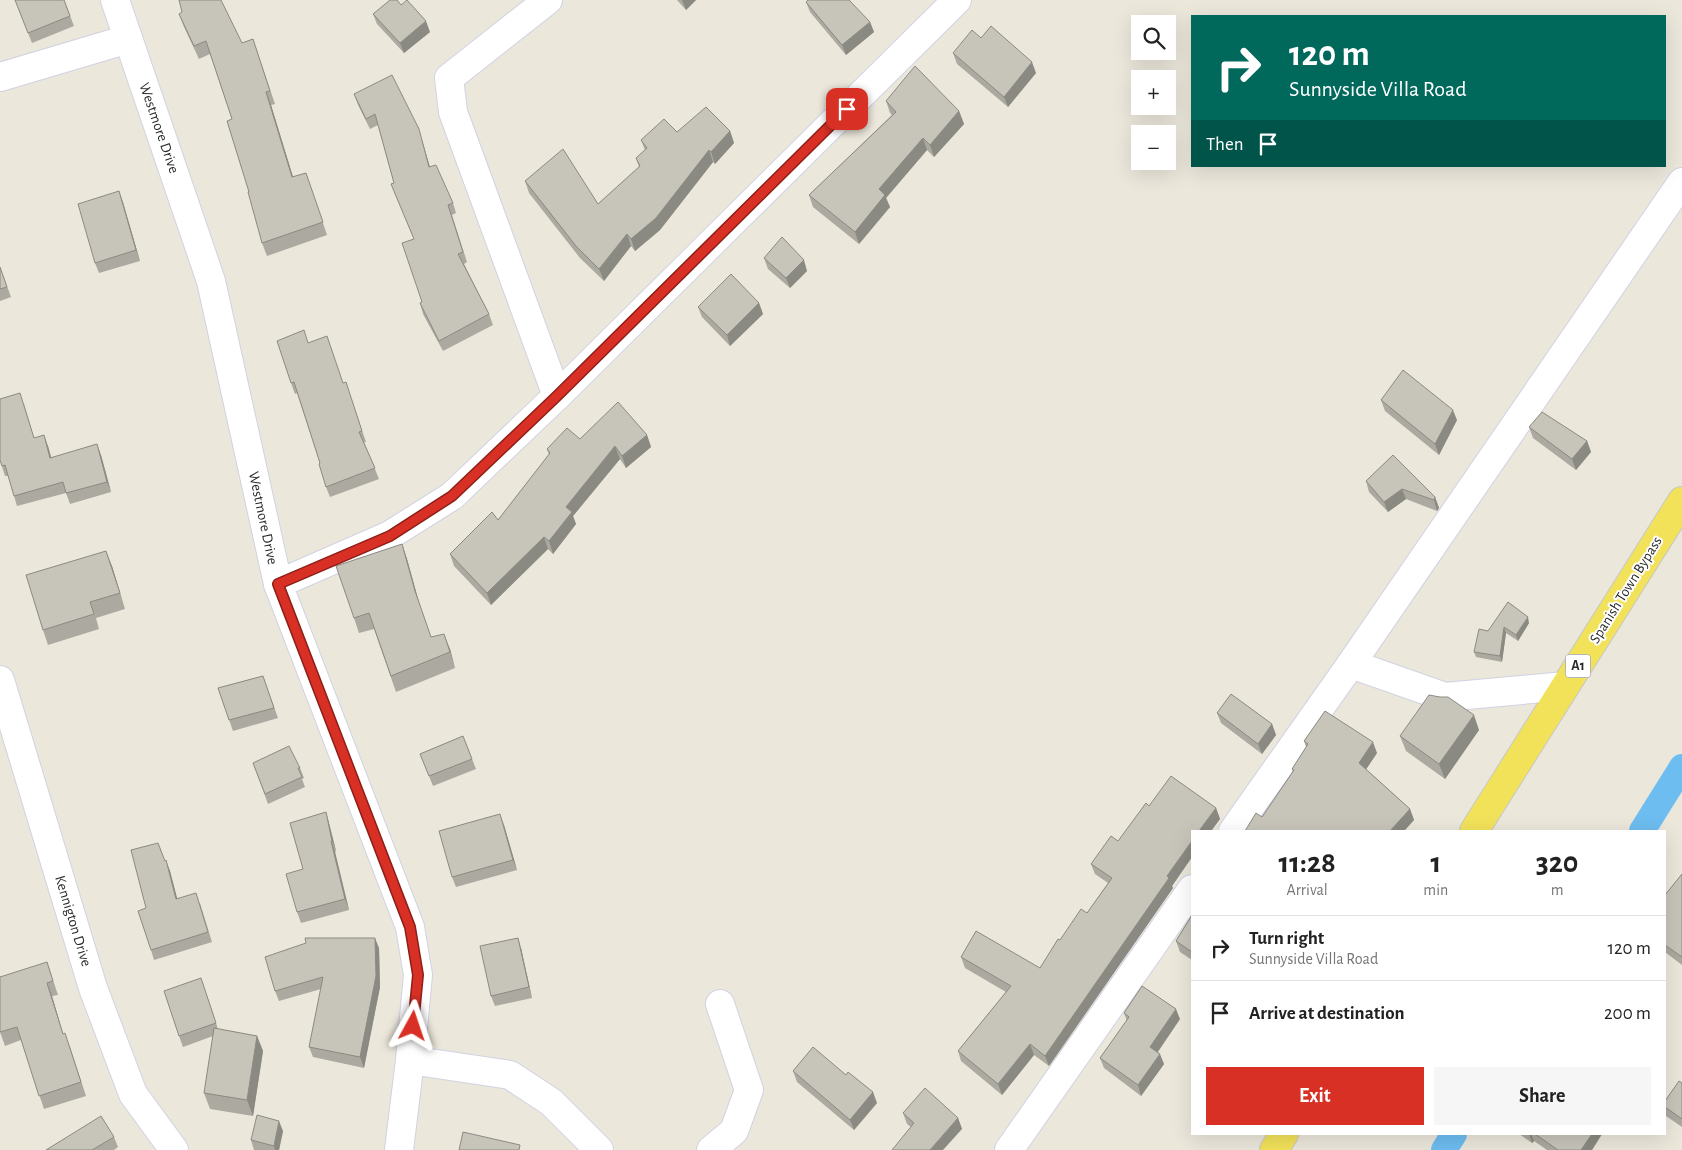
<!DOCTYPE html>
<html lang="en">
<head>
<meta charset="utf-8">
<style>
  body { margin:0; font-family:"Alegreya Sans",sans-serif; background:#f6f6f6; color:#222; height:100vh; display:flex; flex-direction:column; font-size:19px; white-space:nowrap }
  * { box-sizing:border-box; margin:0 }
  p { font-size:16px; color:#767676 }
  .icon { flex:none; width:28px; height:28px; fill:none; stroke:currentColor; stroke-width:2; stroke-linecap:round; stroke-linejoin:round }
  .map { position:relative; flex:1; overflow:hidden }
  .side { position:absolute; left:1191px; top:830px; width:475px; height:305px; display:flex; flex-direction:column; background:#fff; border-radius:0px; box-shadow:0 5px 20px #0002 }
  .side>* { flex:none }
  .hud { position:absolute; left:1191px; top:15px; width:475px; height:152px; border-radius:0px; box-shadow:0 5px 20px #0002; background:#00695c; color:#fff; overflow:hidden }
  .controls { position:absolute; left:1131px; top:15px; display:grid; gap:10px }
  .controls a { display:grid; place-items:center; width:45px; height:45px; border-radius:0px; background:#fff; box-shadow:0 5px 20px #0002; font-size:25px }
  .pin { position:absolute; display:grid; place-items:center; width:42px; height:42px; color:#fff; margin:-21px; border-radius:10px; box-shadow:0 2px 8px #0006 }
  .me { position:absolute; width:55px; margin:-28px; rotate:5deg; stroke-linejoin:round; filter:drop-shadow(0 0 4px #0008) }
  .turn { display:flex; align-items:center; gap:18px; height:105px; padding:0 15px; font-size:22px }
  .turn .icon { width:65px; height:65px; stroke-width:2.5 }
  .turn b { display:block; font-size:35px; line-height:42px }
  .then { display:flex; align-items:center; height:48px; padding:0 15px; background:#0003; gap:10px; font-size:19px }
  .eta { display:flex; justify-content:space-evenly; align-items:center; height:85px; text-align:center }
  .eta b { font-size:30px; font-weight:700; line-height:35px }
  .button { display:flex; gap:10px; margin-top:auto; padding:10px 15px }
  .button a { flex:1; height:58px; border-radius:0px; background:#d93025; color:#fff; font-size:20px; font-weight:700; line-height:58px; text-align:center }
  .button a+a { background:#f6f6f6; color:#222 }
  ul { padding:0; list-style:none }
  li { display:flex; align-items:center; gap:15px; height:65px; padding:0 15px; border-top:1px solid #e0e0e0 }
  li div { flex:1 }
  li b { display:block; font-size:19px }
  li em { font-style:normal }
  .map>svg:first-child { display:block }
  .lines { fill:none; stroke-linecap:round; stroke-linejoin:round }
  .canal { stroke:#6dbdf0; stroke-width:26 }
  .minor-casing { stroke:#d1d2e3; stroke-width:30 }
  .primary-casing { stroke:#c8c8c8; stroke-width:30 }
  .minor { stroke:#fff; stroke-width:28 }
  .primary { stroke:#f2e25a; stroke-width:28 }
  .wall { fill:#aba9a0 }
  .shaded-wall { fill:#8b8a82 }
  .building { fill:#c7c5ba; stroke:#8b8a82 }
  .route-casing { stroke:#8d1f18; stroke-width:12 }
  .route { stroke:#d93025; stroke-width:9 }
  .labels { text-anchor:middle; dominant-baseline:central; stroke-width:4; stroke-linejoin:round; paint-order:stroke }
  .shield { fill:#fff; stroke:#6a6a6a; stroke-width:1 }
  .shield-label { font-size:14px; font-weight:bold; fill:#2a2a2a }
  .street-label { font-size:15px; fill:#2a2a2a; stroke:#fff }
</style>
</head>
<body>
<div class="map">
<svg width="1682" height="1150" viewBox="0 0 1682 1150">
  <rect width="100%" height="100%" fill="#ece7db"/>
  <g class="lines">
    <g class="canal">
      <polyline points="1642,831 1682,767"/>
      <polyline points="1444,1150 1454,1134"/>
    </g>
    <defs>
      <g id="minor">
        <polyline points="115,0 211,281 278,584 410,927 418,975 410,1060 399,1150"/>
        <polyline points="548,0 449,78 453,112 557,396"/>
        <polyline points="0,77 128,39"/>
        <polyline points="278,584 390,535 452,496 557,396 957,0"/>
        <polyline points="1351,664 1445,697 1565,686"/>
        <polyline points="0,680 93,988 133,1094 174,1150"/>
        <polyline points="1233,831 1351,664 1682,182"/>
        <polyline points="410,1060 510,1075 551,1102 599,1150"/>
        <polyline points="711,1150 734,1131 749,1090 720,1004"/>
        <polyline points="1009,1150 1192,889"/>
      </g>
      <g id="primary">
        <polyline points="1474,831 1682,501"/>
        <polyline points="1274,1150 1284,1134"/>
      </g>
    </defs>
    <use href="#minor" class="minor-casing"/>
    <use href="#primary" class="primary-casing"/>
    <use href="#minor" class="minor"/>
    <use href="#primary" class="primary"/>
  </g>
  <g class="wall">
    <polygon points="15,0 64,0 74,26 32,43"/>
    <polygon points="677,0 696,0 686,10"/>
    <polygon points="806,2 870,22 874,32 846,55 810,12"/>
    <polygon points="401,5 430,32 404,53 377,24 373,14"/>
    <polygon points="182,12 242,43 253,39 275,104 271,105 293,177 306,173 327,235 267,256 262,243 249,192 232,119 210,54 199,59 184,27 179,14"/>
    <polygon points="981,38 1036,73 1008,107 957,64 953,53"/>
    <polygon points="354,94 422,140 430,167 453,203 456,213 452,215 467,262 464,264 489,314 493,325 443,351 423,314 420,303 422,302 414,239 391,184 394,183 378,125 370,129 358,105"/>
    <polygon points="886,101 959,111 964,124 934,157 927,150 886,198 890,207 859,244 813,207 809,195 892,115 890,113"/>
    <polygon points="730,131 734,143 715,164 713,162 660,230 635,251 631,246 604,281 580,258 529,193 525,181 598,204 639,167 636,158 645,150 641,140 677,132"/>
    <polygon points="119,191 140,261 99,273 95,263"/>
    <polygon points="764,258 807,271 790,288 768,269"/>
    <polygon points="0,267 11,297 0,301"/>
    <polygon points="759,303 763,314 730,346 702,317 698,307"/>
    <polygon points="309,343 343,383 349,392 366,442 364,442 379,479 330,497 326,487 320,463 297,393 295,394 291,383"/>
    <polygon points="1381,400 1457,420 1439,455 1385,411"/>
    <polygon points="24,404 34,438 48,446 51,457 101,455 111,492 70,504 66,493 17,506 8,476 5,476 0,460"/>
    <polygon points="1529,427 1587,441 1591,452 1576,470 1533,438"/>
    <polygon points="647,435 651,447 626,468 620,459 573,516 576,524 553,554 548,549 491,605 454,566 450,554 498,520 549,455 547,449 580,439"/>
    <polygon points="1393,455 1435,497 1439,508 1437,511 1406,499 1388,512 1369,492 1366,481"/>
    <polygon points="402,544 407,559 420,606 431,637 450,649 455,668 396,692 374,629 359,633 354,618"/>
    <polygon points="112,566 125,609 96,618 99,629 48,645 43,630"/>
    <polygon points="1529,623 1518,641 1506,633 1502,662 1476,657 1474,652 1488,631"/>
    <polygon points="263,676 278,718 233,731 218,688"/>
    <polygon points="1217,713 1272,724 1276,735 1262,754 1221,723"/>
    <polygon points="1479,730 1445,779 1406,751 1400,736"/>
    <polygon points="463,736 476,769 433,786 420,754"/>
    <polygon points="1304,741 1377,753 1366,769 1410,809 1414,820 1404,831 1245,831 1262,817 1293,772 1292,769 1306,747"/>
    <polygon points="253,763 300,768 304,778 302,779 305,787 268,804"/>
    <polygon points="1149,806 1216,808 1220,819 1211,831 1192,831 1192,857 1172,886 1173,888 1049,1066 1034,1055 1002,1095 961,1061 958,1051 1006,992 965,968 961,957 1040,968 1060,940 1087,913 1108,883 1095,874 1091,864 1118,841"/>
    <polygon points="326,812 329,823 336,851 335,852 349,910 301,923 297,912 303,869"/>
    <polygon points="504,825 517,870 456,887 452,877"/>
    <polygon points="165,861 170,871 177,899 200,903 212,942 154,960 151,950 146,908"/>
    <polygon points="1682,874 1682,965 1665,952 1665,895"/>
    <polygon points="1192,915 1192,960 1180,952 1176,941"/>
    <polygon points="379,948 380,987 364,1068 313,1057 309,1047 321,989 279,1001 275,991"/>
    <polygon points="521,948 532,998 495,1006 491,996"/>
    <polygon points="47,962 58,995 52,996 63,1034 70,1047 86,1096 44,1109 21,1040 5,1046 0,1032"/>
    <polygon points="201,978 218,1029 257,1036 263,1051 253,1116 210,1109 204,1093 213,1036 183,1047 179,1036"/>
    <polygon points="1124,1013 1180,1019 1158,1052 1164,1064 1141,1096 1104,1068 1100,1058 1127,1021"/>
    <polygon points="793,1071 877,1103 854,1130 797,1082"/>
    <polygon points="1682,1083 1682,1127 1666,1116 1665,1112 1665,1101"/>
    <polygon points="903,1113 958,1118 962,1129 911,1127 907,1124"/>
    <polygon points="283,1131 279,1150 254,1150 251,1140"/>
    <polygon points="1519,1134 1602,1134 1592,1150 1547,1150 1534,1141 1532,1143"/>
    <polygon points="114,1137 118,1147 114,1150 46,1150"/>
  </g>
  <g class="shaded-wall">
    <polygon points="682,0 696,0 686,10"/>
    <polygon points="426,21 430,32 404,53 400,43"/>
    <polygon points="870,22 874,32 846,55 842,45"/>
    <polygon points="1032,62 1036,73 1008,107 1004,97"/>
    <polygon points="266,92 271,105 297,190 292,177"/>
    <polygon points="959,111 964,124 934,157 930,145"/>
    <polygon points="419,129 422,140 433,178 429,167"/>
    <polygon points="730,131 734,143 715,164 711,152"/>
    <polygon points="923,138 927,150 886,198 890,207 859,244 855,232 879,189"/>
    <polygon points="709,150 713,162 660,230 635,251 631,239"/>
    <polygon points="119,191 123,202 140,261 136,250"/>
    <polygon points="627,234 631,246 604,281 599,269"/>
    <polygon points="804,260 807,271 790,288 786,278"/>
    <polygon points="759,303 763,314 730,346 727,335"/>
    <polygon points="1453,410 1457,420 1439,455 1435,444"/>
    <polygon points="44,435 48,446 54,468 50,458"/>
    <polygon points="647,435 651,447 626,468 622,456"/>
    <polygon points="1587,441 1591,452 1576,470 1572,459"/>
    <polygon points="97,444 101,455 111,492 107,482"/>
    <polygon points="615,446 620,459 573,516 576,524 553,554 549,541 566,507"/>
    <polygon points="1402,489 1406,499 1388,512 1384,502"/>
    <polygon points="1435,497 1439,508 1437,511 1434,500"/>
    <polygon points="544,537 548,549 491,605 487,593"/>
    <polygon points="402,544 407,559 420,606 415,591"/>
    <polygon points="106,551 112,566 125,609 120,593"/>
    <polygon points="1528,617 1529,623 1518,641 1516,635"/>
    <polygon points="1504,627 1506,633 1502,662 1500,656"/>
    <polygon points="444,634 450,649 455,668 450,652"/>
    <polygon points="1474,715 1479,730 1445,779 1439,764"/>
    <polygon points="1272,724 1276,735 1262,754 1258,744"/>
    <polygon points="1373,742 1377,753 1363,774 1359,763"/>
    <polygon points="1216,808 1220,819 1211,831 1199,831"/>
    <polygon points="1410,809 1414,820 1404,831 1390,831"/>
    <polygon points="326,812 329,823 336,851 332,841"/>
    <polygon points="500,814 504,825 517,870 513,860"/>
    <polygon points="331,841 335,852 349,910 345,899"/>
    <polygon points="1192,841 1192,857 1172,886 1173,888 1049,1066 1045,1056 1167,876"/>
    <polygon points="166,860 170,871 180,909 176,899"/>
    <polygon points="375,938 379,948 380,987 364,1068 360,1057"/>
    <polygon points="518,938 521,948 532,998 529,987"/>
    <polygon points="47,983 52,996 67,1047 63,1034"/>
    <polygon points="1176,1009 1180,1019 1154,1057 1150,1047"/>
    <polygon points="257,1036 263,1051 253,1116 247,1100"/>
    <polygon points="1030,1044 1034,1055 1002,1095 998,1084"/>
    <polygon points="1160,1054 1164,1064 1141,1096 1138,1085"/>
    <polygon points="873,1092 877,1103 854,1130 850,1120"/>
    <polygon points="958,1118 962,1129 943,1150 930,1150"/>
    <polygon points="279,1121 283,1131 279,1150 275,1150 274,1146"/>
    <polygon points="1529,1134 1531,1134 1534,1141 1532,1143"/>
    <polygon points="1592,1134 1602,1134 1592,1150 1581,1150"/>
  </g>
  <g class="building">
    <polygon points="15,0 64,0 70,16 28,33"/>
    <polygon points="179,0 221,0 242,43 253,39 270,91 266,92 292,177 306,173 323,222 262,243 248,192 249,192 227,121 232,119 206,41 194,46 179,14 182,12"/>
    <polygon points="390,0 397,0 401,5 407,0 426,21 400,43 373,14"/>
    <polygon points="808,0 849,0 870,22 842,45 806,2"/>
    <polygon points="991,26 1032,62 1004,97 953,53 972,30 981,38"/>
    <polygon points="915,66 959,111 930,145 923,138 879,189 885,195 855,232 809,195 896,112 886,101"/>
    <polygon points="392,75 419,129 429,167 436,165 453,203 448,205 463,252 458,254 489,314 439,341 420,303 422,302 402,243 414,239 391,184 394,183 375,114 366,119 354,94"/>
    <polygon points="706,107 730,131 711,152 709,150 656,218 631,239 627,234 599,269 576,246 525,181 563,149 598,204 640,166 636,158 647,148 641,140 664,119 677,132"/>
    <polygon points="119,191 136,250 95,263 78,204"/>
    <polygon points="782,237 804,260 786,278 764,258"/>
    <polygon points="0,267 7,287 0,289"/>
    <polygon points="731,274 759,303 727,335 698,307"/>
    <polygon points="304,330 308,343 327,336 343,383 346,382 362,431 359,432 375,468 326,487 319,464 320,463 294,382 291,383 277,341"/>
    <polygon points="1403,370 1453,410 1435,444 1381,400"/>
    <polygon points="20,393 34,438 44,435 50,458 97,444 107,482 66,493 63,482 14,496 5,465 2,466 0,460 0,399"/>
    <polygon points="618,402 647,435 622,456 615,446 566,507 572,512 549,541 544,537 487,593 450,554 492,512 498,520 550,453 547,449 567,428 580,439"/>
    <polygon points="1542,412 1587,441 1572,459 1529,427"/>
    <polygon points="1393,455 1435,497 1434,500 1402,489 1384,502 1366,481"/>
    <polygon points="402,544 415,591 431,637 444,634 450,652 391,676 369,613 354,618 336,566"/>
    <polygon points="106,551 120,593 90,602 94,614 43,630 26,575"/>
    <polygon points="1508,602 1528,617 1516,635 1504,627 1500,656 1474,652 1479,629 1488,631"/>
    <polygon points="263,676 274,708 229,720 218,688"/>
    <polygon points="1231,694 1272,724 1258,744 1217,713"/>
    <polygon points="1429,695 1440,697 1448,697 1474,715 1439,764 1400,736"/>
    <polygon points="1325,711 1373,742 1359,763 1410,809 1390,831 1245,831 1256,813 1262,817 1294,770 1292,769 1308,744 1304,741"/>
    <polygon points="463,736 472,759 429,776 420,754"/>
    <polygon points="289,746 300,768 298,768 302,777 265,794 253,763"/>
    <polygon points="1171,776 1216,808 1199,831 1192,831 1192,841 1167,876 1169,878 1045,1056 1030,1044 998,1084 958,1051 1011,986 961,957 976,931 1040,968 1058,939 1060,940 1081,909 1087,913 1112,878 1091,864 1111,836 1118,841 1146,803 1149,806"/>
    <polygon points="326,812 332,841 331,841 345,899 297,912 286,874 303,869 290,823"/>
    <polygon points="500,814 513,860 452,877 439,831"/>
    <polygon points="158,843 165,861 166,860 176,899 196,893 208,932 151,950 138,911 146,908 131,850"/>
    <polygon points="1682,874 1682,957 1665,945 1665,895"/>
    <polygon points="1192,915 1192,952 1176,941"/>
    <polygon points="305,938 375,938 376,976 360,1057 309,1047 323,977 275,991 265,957 306,943"/>
    <polygon points="518,938 529,987 491,996 480,946"/>
    <polygon points="47,962 53,981 47,983 63,1034 65,1033 81,1082 39,1096 17,1027 0,1032 0,977"/>
    <polygon points="201,978 216,1023 179,1036 164,991"/>
    <polygon points="1142,986 1176,1009 1150,1047 1160,1054 1138,1085 1100,1058 1129,1017 1124,1013"/>
    <polygon points="214,1028 257,1036 247,1100 204,1093"/>
    <polygon points="813,1047 846,1075 848,1072 873,1092 850,1120 793,1071"/>
    <polygon points="1679,1081 1682,1083 1682,1119 1665,1107 1665,1101"/>
    <polygon points="925,1088 958,1118 930,1150 892,1150 914,1123 903,1113"/>
    <polygon points="257,1115 279,1121 274,1146 251,1140"/>
    <polygon points="101,1116 114,1137 92,1150 46,1150"/>
    <polygon points="463,1132 520,1145 519,1150 459,1150"/>
    <polygon points="1535,1134 1592,1134 1581,1150 1558,1150"/>
  </g>
  <g class="lines">
    <defs>
      <polyline id="route" points="413,1026 418,975 410,927 278,584 390,536 452,496 557,396 847,109"/>
    </defs>
    <use href="#route" class="route-casing"/>
    <use href="#route" class="route"/>
  </g>
  <g class="labels">
    <rect class="shield" x="1565.5" y="654.5" width="25" height="23" rx="4"/>
    <g class="shield-label">
      <text x="1578" y="666">A1</text>
    </g>
    <g class="street-label">
      <text transform="translate(159 128) rotate(71)">Westmore Drive</text>
      <text transform="translate(263 518) rotate(78)">Westmore Drive</text>
      <text transform="translate(1626 590) rotate(-58)">Spanish Town Bypass</text>
      <text transform="translate(73 921) rotate(73)">Kennigton Drive</text>
    </g>
  </g>
</svg>
<div class="controls">
<a><svg class="icon" aria-label="search" viewBox="0 0 24 24"><circle cx="10" cy="10" r="6"/><path d="M15 15l6 6"/></svg></a>
<a>+</a>
<a>−</a>
</div>
<div class="pin" style="left:847px;top:109px;background:#d93025"><svg class="icon" aria-label="arrive" viewBox="0 0 24 24"><path d="M6 21V4h12l-3 4 3 4H6"/></svg></div>
<svg class="me" style="left:413px;top:1026px" viewBox="-20 -20 40 40"><path d="M0-17L14 15 0 8-14 15z" fill="#d93025" stroke="#fff" stroke-width="4"/></svg>
<div class="hud">
<div class="turn"><svg class="icon" aria-label="right" viewBox="0 0 24 24"><path d="M7 20v-9h11M14 6l5 5-5 5"/></svg><div><b>120 m</b>Sunnyside Villa Road</div></div>
<div class="then">Then<svg class="icon" aria-label="arrive" viewBox="0 0 24 24"><path d="M6 21V4h12l-3 4 3 4H6"/></svg></div>
</div>
<section class="side">
<div class="eta">
<div><b>11:28</b><p>Arrival</p></div>
<div><b>1</b><p>min</p></div>
<div><b>320</b><p>m</p></div>
</div>
<ul>
<li><svg class="icon" aria-label="right" viewBox="0 0 24 24"><path d="M7 20v-9h11M14 6l5 5-5 5"/></svg><div><b>Turn right</b><p>Sunnyside Villa Road</p></div><em>120 m</em></li>
<li><svg class="icon" aria-label="arrive" viewBox="0 0 24 24"><path d="M6 21V4h12l-3 4 3 4H6"/></svg><div><b>Arrive at destination</b></div><em>200 m</em></li>
</ul>
<div class="button"><a>Exit</a><a>Share</a></div>
</section>
</div>
</body>
</html>
